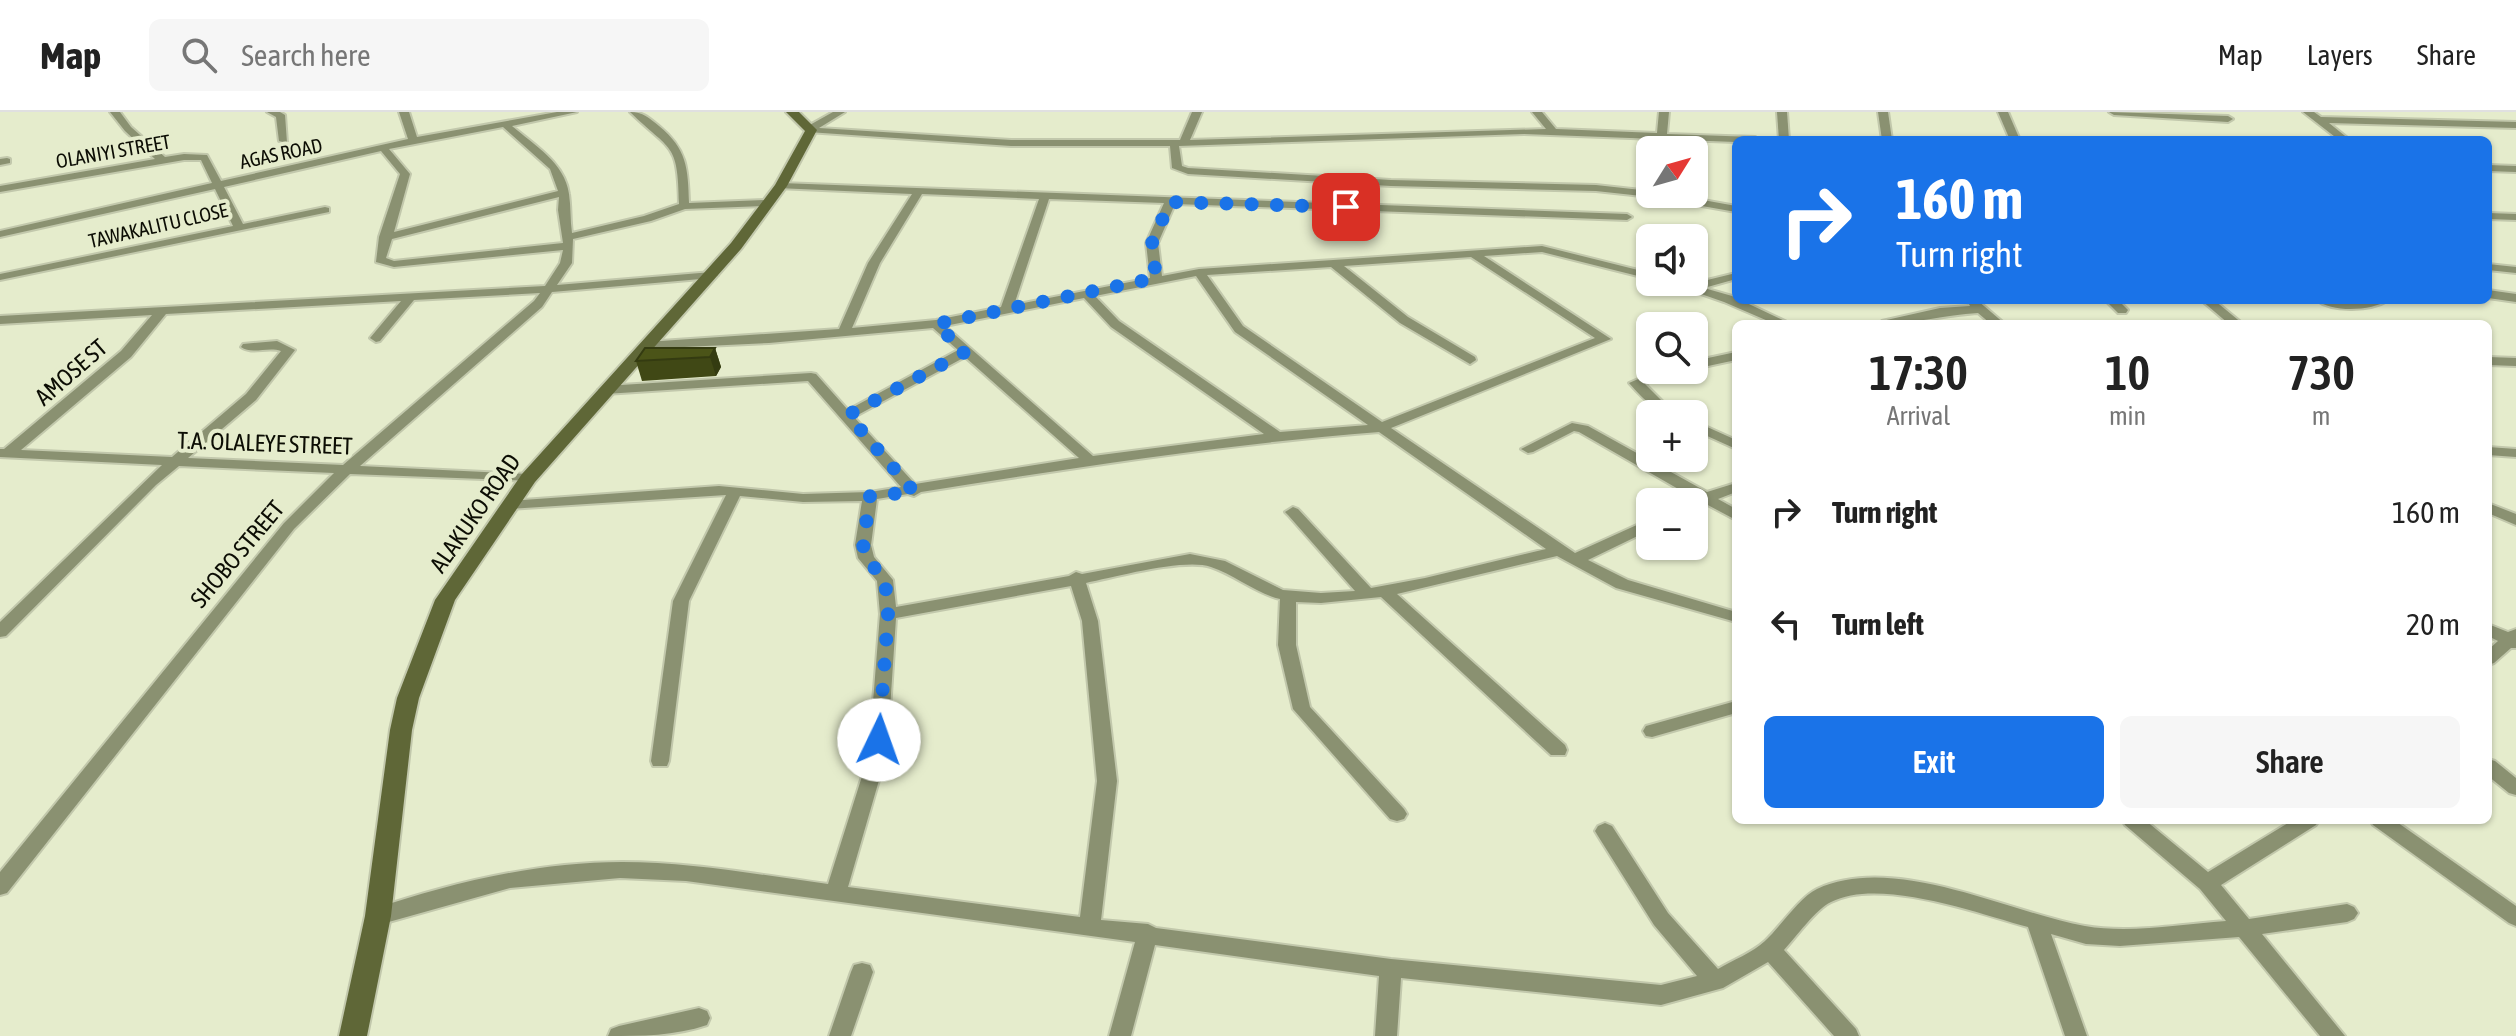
<!DOCTYPE html>
<html lang="en">
<head>
<meta charset="utf-8">
<style>
  body { margin:0; font-family:"Asap Condensed",sans-serif; background:#f6f6f6; color:#222; height:100vh; display:flex; flex-direction:column; font-size:30px; white-space:nowrap }
  * { box-sizing:border-box; margin:0 }
  p { font-size:26px; color:#767676 }
  .icon { flex:none; width:44px; height:44px; fill:none; stroke:currentColor; stroke-width:2; stroke-linecap:round; stroke-linejoin:round }
  .map { position:relative; flex:1; overflow:hidden }
  .details { position:absolute; left:1732px; top:208px; width:760px; height:504px; display:flex; flex-direction:column; background:#fff; border-radius:12px; box-shadow:0 2px 6px #0004 }
  .details>* { flex:none }
  .top-card { position:absolute; left:1732px; top:24px; width:760px; height:168px; border-radius:12px; box-shadow:0 2px 6px #0004; background:#1a73e8; color:#fff; overflow:hidden }
  .needle { width:52px; rotate:53deg }
  .fabs { position:absolute; left:1636px; top:24px; display:grid; gap:16px }
  .fabs a { display:grid; place-items:center; width:72px; height:72px; border-radius:12px; background:#fff; box-shadow:0 2px 6px #0004; font-size:40px }
  .pin { position:absolute; display:grid; place-items:center; width:68px; height:68px; color:#fff; margin:-34px; border-radius:16px; box-shadow:0 4px 12px #0006 }
  .me { position:absolute; width:88px; margin:-44px; rotate:3deg; stroke-linejoin:round; filter:drop-shadow(0 0 6px #0008) }
  .turn { display:flex; align-items:center; gap:28px; height:168px; padding:0 32px; font-size:36px }
  .turn .icon { width:104px; height:104px; stroke-width:2.5 }
  .turn b { display:block; font-size:56px; line-height:68px }
  .eta { display:flex; justify-content:space-evenly; align-items:center; height:136px; text-align:center }
  .eta b { font-size:48px; font-weight:600; line-height:56px }
  .cta { display:flex; gap:16px; margin-top:auto; padding:16px 32px }
  .cta a { flex:1; height:92px; border-radius:12px; background:#1a73e8; color:#fff; font-size:32px; font-weight:600; line-height:92px; text-align:center }
  .cta a+a { background:#f6f6f6; color:#222 }
  ul { padding:0; list-style:none }
  li { display:flex; align-items:center; gap:24px; height:112px; padding:0 32px }
  li div { flex:1 }
  li b { display:block; font-size:30px }
  li em { font-style:normal }
  header { display:flex; align-items:center; gap:48px; box-sizing:border-box; height:112px; padding:0 40px; background:#fff; border-bottom:2px solid #e0e0e0 }
  header strong { font-size:38px }
  nav { display:flex; gap:44px; margin-inline-start:auto; font-size:28px }
  .search { width:560px; height:72px; background:#f6f6f6; display:flex; align-items:center; gap:20px; box-sizing:border-box; padding:0 28px; border-radius:12px; color:#767676; font-size:30px }
  .map>svg:first-child { display:block }
  .lines { fill:none; stroke-linecap:round; stroke-linejoin:round }
  .street-casing { stroke:#c2c8ac; stroke-width:4 }
  .secondary-casing { stroke:#c2c8ac; stroke-width:4 }
  .street { fill:#8a9171; fill-rule:evenodd }
  .secondary { fill:#5f6737; fill-rule:evenodd }
  .wall { fill:#404815 }
  .shaded-wall { fill:#343b11 }
  .building { fill:#4b5418; stroke:#343b11; stroke-width:2 }
  .route { stroke:#1a73e8; stroke-width:14; stroke-dasharray:0 25.2 }
  .labels { text-anchor:middle; dominant-baseline:central; stroke-width:8; stroke-linejoin:round; paint-order:stroke }
  .far-street-label { font-size:20px; fill:#0c0d04; stroke:#e5eccc }
  .street-label { font-size:24px; fill:#0c0d04; stroke:#e5eccc }
</style>
</head>
<body>
<header>
<strong>Map</strong>
<div class="search"><svg class="icon" aria-label="search" viewBox="0 0 24 24"><circle cx="10" cy="10" r="6"/><path d="M15 15l6 6"/></svg>Search here</div>
<nav><a>Map</a><a>Layers</a><a>Share</a></nav>
</header>
<div class="map">
<svg width="2516" height="924" viewBox="0 0 2516 924">
  <rect width="100%" height="100%" fill="#e5eccc"/>
  <g class="lines">
    <defs>
      <g id="street">
        <path d="M110,0H120L131,15L165,45L184,42L207,43L221,69L408,27L399,0H409L417,25L557,0H577L512,14C534,33 565,51 569,82C571,95 570,108 572,121L644,104L679,92C678,29 671,40 630,0C643,0 649,6 659,14C687,37 688,56 689,91L766,88L771,91L766,94L685,97L651,109L573,127L572,151L557,173L712,160L718,163L712,166L552,180L542,195L360,354L528,362L535,366L533,369L350,362L294,417L7,781L0,783V760L284,411L334,361L179,354L156,373L6,524L0,525V510L162,353L0,345V337H4L121,239L152,203L0,212V204L545,174L560,151L563,138L394,155L376,150L379,125L400,62L381,39L224,75L243,112L325,95L329,96V100L0,168V162L233,114L215,77L0,125V119L212,71L201,48H184L0,80V74L155,47L125,19ZM503,15L550,57L558,79L394,120L410,62L389,37ZM559,85L558,98L563,131L394,149L386,146L392,127ZM540,181L534,189L343,353L188,346L256,288L295,238L277,229L243,232L241,235C252,243 268,234 281,239L246,282L172,345L21,338L131,245L166,202L401,189L370,226L376,230L380,229L414,188Z"/>
        <polygon points="267,0 280,0 285,3 287,31 279,29 276,5"/>
        <polygon points="833,0 845,0 819,16 1011,28 1180,28 1192,0 1202,0 1190,28 1546,17 1532,0 1542,0 1556,17 1657,21 1659,0 1669,0 1667,22 1755,25 1760,28 1736,28 1736,30 1524,22 1179,34 1182,54 1188,56 1391,68 1596,73 1650,79 1650,82 1670,82 1736,94 1736,100 1651,85 1596,79 1391,74 1188,62 1172,56 1170,34 1011,34 808,20 808,14"/>
        <polygon points="1777,0 1787,0 1789,28 1779,28"/>
        <polygon points="1878,0 1888,0 1892,28 1882,28"/>
        <polygon points="1998,0 2008,0 2020,28 2010,28"/>
        <polygon points="2109,0 2228,4 2233,7 2228,10 2114,3"/>
        <polygon points="2303,0 2314,0 2321,5 2516,10 2516,16 2329,11 2350,28 2339,28"/>
        <polygon points="7,46 10,47 10,51 0,53 0,47"/>
        <polygon points="2488,53 2516,54 2516,60 2488,59"/>
        <path d="M781,71L1627,102L1632,105L1627,108L1175,92L1158,131L1162,164L1199,157L1542,134L1650,161V167L1542,140L1484,144L1611,227L1391,316L1575,441L1650,407V418L1588,448L1628,468L1736,500V510L1616,476L1557,444L1397,482L1565,633L1567,638L1565,643H1551L1381,485L1321,491L1296,490V533L1310,595L1404,697L1407,702L1404,707L1397,709L1390,707L1293,597L1278,533L1280,487C1255,481 1235,463 1211,455C1184,446 1116,465 1086,471L1098,509L1117,669L1101,808L1148,812L1156,816L1391,847L1661,873L1697,864L1654,813L1598,724L1595,719L1598,714L1605,711L1612,714L1668,801L1718,857C1733,848 1752,841 1765,829C1780,815 1800,785 1817,777C1894,741 2007,800 2085,814C2130,822 2181,812 2226,809L2200,777L2125,713L2122,708H2145L2208,760L2293,708H2319L2316,713L2221,773L2249,807L2347,792L2354,795L2358,801L2354,807L2347,810L2262,822L2345,924H2320L2239,825L2120,834L2086,832L2051,822L2087,924H2065L2028,815C1977,801 1879,765 1831,790C1816,797 1795,826 1784,838L1856,917L1859,924H1834L1768,850L1723,876L1661,893L1401,866L1397,924H1375L1379,864L1155,833L1131,924H1109L1135,830L686,769L620,766L510,776L378,813L371,810L367,804L371,798C450,771 537,750 622,750C691,750 760,763 828,772L864,658L870,628L880,502L877,469L858,446L855,433L862,389L803,390L740,384L689,489L669,649L667,654H653L651,649L673,489L726,383L509,397L502,393L509,389L719,374L803,382L870,380L901,375L808,269L605,282L598,278L605,274L811,261L816,262L848,298L958,238L933,216L769,231L642,237V231L646,230L839,217L868,151L912,82L777,76V72ZM922,82L1039,87L1001,195L936,208L852,216L880,151ZM1049,87L1164,91L1146,131L1150,166L1014,193ZM1471,145L1595,226L1382,310L1243,214L1207,163L1331,155L1400,211L1470,252L1476,248L1475,245L1408,205L1344,154ZM1196,164L1235,220L1368,313L1280,320L1119,209L1095,184ZM1084,186L1111,215L1264,322L1093,344L945,214ZM965,245L1079,346L915,372L854,305ZM1379,320L1546,437L1425,466L1371,476L1298,397L1293,395L1285,400L1288,403L1355,479L1321,481L1283,478L1225,449L1190,442L1082,462L1076,460L1069,464L896,495L893,468L874,445L871,433L877,387L908,382L914,384L921,380C1073,356 1225,332 1379,320ZM1071,474L1082,509L1097,669L1080,805L848,775L882,658L888,628L896,506Z"/>
        <polygon points="2488,101 2516,102 2516,108 2488,107"/>
        <polygon points="2488,152 2516,155 2516,161 2488,158"/>
        <polygon points="1736,161 1736,167 1704,176 1732,184 1791,212 1775,212 1724,190 1667,170 1691,172"/>
        <polygon points="2488,178 2516,182 2516,190 2488,186"/>
        <path d="M1967,188H1977L2005,212H1991L1978,201C1945,203 1913,212 1880,212L1882,209L1940,196L1970,194Z"/>
        <polygon points="2105,188 2118,188 2128,198 2126,201 2118,201"/>
        <polygon points="2201,188 2214,188 2243,212 2229,212"/>
        <path d="M2316,188H2389C2371,199 2333,201 2316,188Z"/>
        <polygon points="1736,240 1736,248 1694,257 1694,249"/>
        <polygon points="2488,245 2516,246 2516,254 2488,253"/>
        <path d="M1659,258H1677L1645,272L1663,290L1682,302C1657,302 1645,289 1629,271Z"/>
        <polygon points="1694,309 1736,328 1736,337 1694,318"/>
        <polygon points="1572,311 1588,314 1707,380 1736,371 1736,380 1718,387 1736,397 1736,408 1704,391 1695,391 1694,386 1579,320 1574,319 1533,340 1528,341 1521,337"/>
        <polygon points="2488,335 2516,337 2516,345 2488,343"/>
        <polygon points="2488,391 2516,402 2516,413 2488,401"/>
        <polygon points="2488,512 2508,520 2516,517 2516,536 2511,536 2494,551 2488,553 2488,538 2498,529 2488,524"/>
        <polygon points="1736,589 1736,601 1652,625 1646,624 1643,619 1646,614"/>
        <polygon points="2488,647 2495,649 2516,666 2516,683 2509,681 2488,664"/>
        <polygon points="2370,708 2394,708 2516,794 2516,814 2509,811 2373,713"/>
        <polygon points="862,851 870,853 873,860 851,924 829,924 851,860 854,853"/>
        <path d="M699,896L707,899L710,906L707,913C674,924 642,924 608,924L611,917L619,914Z"/>
      </g>
      <polygon id="secondary" points="786,0 799,0 817,18 787,74 741,137 535,370 455,488 419,586 412,618 391,804 367,924 339,924 365,804 390,618 397,586 435,488 522,362 731,131 775,73 805,19"/>
    </defs>
    <use href="#street" class="street-casing"/>
    <use href="#secondary" class="secondary-casing"/>
    <use href="#street" class="street"/>
    <use href="#secondary" class="secondary"/>
  </g>
  <polygon class="wall" points="715,236 721,255 716,264 642,269 636,249"/>
  <polygon class="shaded-wall" points="715,236 721,255 716,264 710,245"/>
  <polygon class="building" points="645,236 715,236 710,245 636,249"/>
  <g class="lines">
    <polyline class="route" points="879,628 888,502 885,468 866,446 863,433 870,384 914,380 848,303 965,240 936,212 1156,166 1152,131 1170,90 1346,95"/>
  </g>
  <g class="labels">
    <g class="far-street-label">
      <text transform="translate(113 39) rotate(-10)">OLANIYI STREET</text>
      <text transform="translate(281 41) rotate(-12)">AGAS ROAD</text>
      <text transform="translate(158 113) rotate(-13)">TAWAKALITU CLOSE</text>
    </g>
    <g class="street-label">
      <text transform="translate(71 260) rotate(-41)">AMOSE ST</text>
      <text transform="translate(265 331) rotate(2)">T.A. OLALEYE STREET</text>
      <text transform="translate(475 401) rotate(-55)">ALAKUKO ROAD</text>
      <text transform="translate(237 442) rotate(-50)">SHOBO STREET</text>
    </g>
  </g>
</svg>
<div class="fabs">
<a><svg class="needle" viewBox="-14 -14 28 28"><path d="M0-13l5 13h-10z" fill="#e53935"/><path d="M0 13l5-13h-10z" fill="#767676"/></svg></a>
<a><svg class="icon" aria-label="sound" viewBox="0 0 24 24"><path d="M4 9h4l5-4v14l-5-4H4zM17 9q2 3 0 6"/></svg></a>
<a><svg class="icon" aria-label="search" viewBox="0 0 24 24"><circle cx="10" cy="10" r="6"/><path d="M15 15l6 6"/></svg></a>
<a>+</a>
<a>−</a>
</div>
<div class="pin" style="left:1346px;top:95px;background:#d93025"><svg class="icon" aria-label="arrive" viewBox="0 0 24 24"><path d="M6 21V4h12l-3 4 3 4H6"/></svg></div>
<svg class="me" style="left:879px;top:628px" viewBox="-20 -20 40 40"><circle r="19" fill="#fff"/><path d="M0-13L10 11 0 6-10 11z" fill="#1a73e8"/></svg>
<div class="top-card">
<div class="turn"><svg class="icon" aria-label="right" viewBox="0 0 24 24"><path d="M7 20v-9h11M14 6l5 5-5 5"/></svg><div><b>160 m</b>Turn right</div></div>
</div>
<section class="details">
<div class="eta">
<div><b>17:30</b><p>Arrival</p></div>
<div><b>10</b><p>min</p></div>
<div><b>730</b><p>m</p></div>
</div>
<ul>
<li><svg class="icon" aria-label="right" viewBox="0 0 24 24"><path d="M7 20v-9h11M14 6l5 5-5 5"/></svg><div><b>Turn right</b></div><em>160 m</em></li>
<li><svg class="icon" aria-label="left" viewBox="0 0 24 24"><path d="M17 20v-9H6M10 6l-5 5 5 5"/></svg><div><b>Turn left</b></div><em>20 m</em></li>
</ul>
<div class="cta"><a>Exit</a><a>Share</a></div>
</section>
</div>
</body>
</html>
